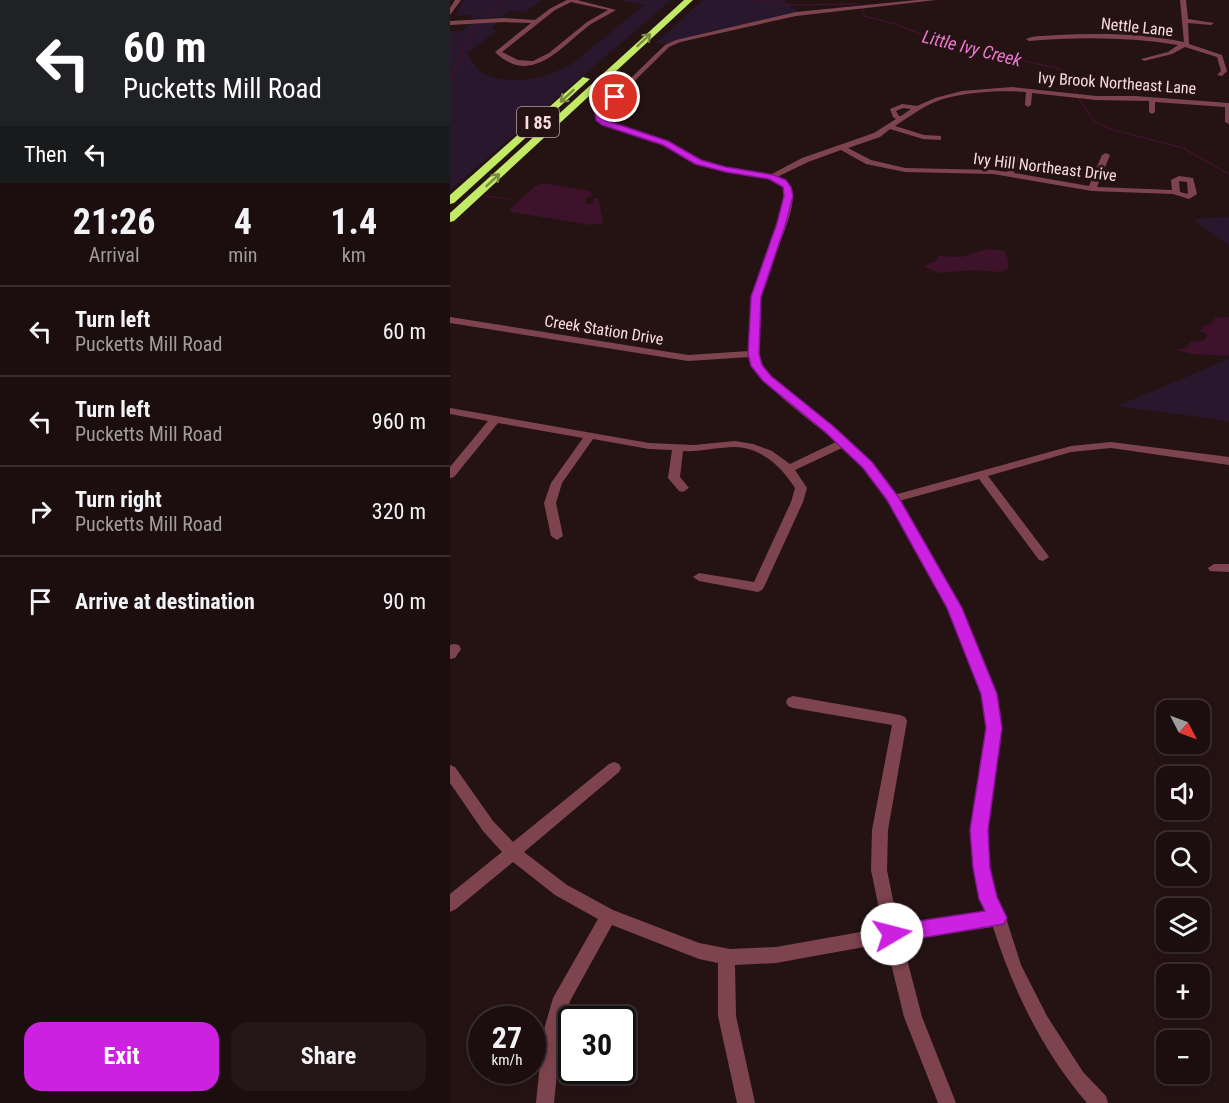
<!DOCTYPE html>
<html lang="en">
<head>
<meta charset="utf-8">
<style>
  body { margin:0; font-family:"Roboto Condensed",sans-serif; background:#251718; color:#f1f3f6; height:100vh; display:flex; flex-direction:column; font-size:22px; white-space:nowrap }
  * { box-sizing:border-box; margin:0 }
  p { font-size:20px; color:#a09c9e }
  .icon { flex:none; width:33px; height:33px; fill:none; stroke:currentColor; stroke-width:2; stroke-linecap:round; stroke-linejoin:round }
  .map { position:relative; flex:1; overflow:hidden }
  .drawer { display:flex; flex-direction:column; background:#1c0e0f; width:450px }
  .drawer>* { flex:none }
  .top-card { background:#202124; color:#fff; overflow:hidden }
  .needle { width:39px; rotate:132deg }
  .controls { position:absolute; left:706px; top:700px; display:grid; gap:12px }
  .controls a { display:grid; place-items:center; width:54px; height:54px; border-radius:12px; background:#1c0e0f; box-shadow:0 3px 9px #0003,0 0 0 2px #3a2e2f; font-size:30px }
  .speed { position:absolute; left:18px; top:1006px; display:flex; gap:12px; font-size:30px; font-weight:700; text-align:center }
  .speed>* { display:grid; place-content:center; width:78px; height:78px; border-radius:50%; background:#1c0e0f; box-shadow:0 3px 9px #0003,0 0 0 2px #3a2e2f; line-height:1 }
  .speed small { font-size:15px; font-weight:400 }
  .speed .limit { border:3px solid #111; border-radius:9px; background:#fff; color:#111 }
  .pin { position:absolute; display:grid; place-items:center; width:51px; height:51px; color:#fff; margin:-26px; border:3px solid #fff; border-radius:50%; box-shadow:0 2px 6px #0007 }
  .me { position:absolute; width:66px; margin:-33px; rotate:82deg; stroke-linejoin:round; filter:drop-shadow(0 0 4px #0008) }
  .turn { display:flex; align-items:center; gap:21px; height:126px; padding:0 24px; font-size:27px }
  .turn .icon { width:78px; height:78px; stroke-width:2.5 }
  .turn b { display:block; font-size:42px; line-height:51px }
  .then { display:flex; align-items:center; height:57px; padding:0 24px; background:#0003; gap:12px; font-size:22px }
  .eta { display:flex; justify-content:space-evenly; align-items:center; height:102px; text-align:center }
  .eta b { font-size:36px; font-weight:700; line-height:42px }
  .action { display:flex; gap:12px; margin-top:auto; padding:12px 24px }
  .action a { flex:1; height:69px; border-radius:18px; background:#cc21e1; color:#fff; font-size:24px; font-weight:700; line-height:69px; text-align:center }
  .action a+a { background:#251718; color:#f1f3f6 }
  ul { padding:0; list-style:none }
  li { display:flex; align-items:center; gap:18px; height:90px; padding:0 24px; border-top:2px solid #3a2e2f }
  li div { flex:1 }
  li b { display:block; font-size:22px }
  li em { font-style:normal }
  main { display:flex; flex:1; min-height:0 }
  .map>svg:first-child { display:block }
  .green { fill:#29172e }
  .water { fill:#3f122c }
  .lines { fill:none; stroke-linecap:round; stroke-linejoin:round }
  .stream { stroke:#3f122c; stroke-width:1.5 }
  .minor { fill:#7e444e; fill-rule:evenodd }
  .highway { fill:#c2ea67; fill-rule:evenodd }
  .oneway { stroke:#7b8942 }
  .route { fill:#cc21e1; stroke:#851592; stroke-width:1.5 }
  .labels { text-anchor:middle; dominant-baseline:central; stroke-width:6; stroke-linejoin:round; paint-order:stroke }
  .far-street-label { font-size:16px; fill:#fadcdf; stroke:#251314 }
  .far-water-label { font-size:18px; font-style:italic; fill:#ed78cf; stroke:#251314 }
  .shield { fill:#251314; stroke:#baa0a2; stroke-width:1.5 }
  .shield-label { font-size:18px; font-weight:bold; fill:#fadcdf }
</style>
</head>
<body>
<main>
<section class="drawer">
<div class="top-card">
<div class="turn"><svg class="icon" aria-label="left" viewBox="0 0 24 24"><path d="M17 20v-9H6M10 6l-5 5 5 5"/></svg><div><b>60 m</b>Pucketts Mill Road</div></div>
<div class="then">Then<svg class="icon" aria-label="left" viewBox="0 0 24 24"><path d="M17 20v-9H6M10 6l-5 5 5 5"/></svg></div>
</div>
<div class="eta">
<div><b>21:26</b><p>Arrival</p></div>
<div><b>4</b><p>min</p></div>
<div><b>1.4</b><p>km</p></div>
</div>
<ul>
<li><svg class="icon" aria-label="left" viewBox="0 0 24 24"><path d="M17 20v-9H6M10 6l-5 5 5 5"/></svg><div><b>Turn left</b><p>Pucketts Mill Road</p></div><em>60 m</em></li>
<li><svg class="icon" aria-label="left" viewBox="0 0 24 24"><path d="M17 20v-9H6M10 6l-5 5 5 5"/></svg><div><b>Turn left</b><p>Pucketts Mill Road</p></div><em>960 m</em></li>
<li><svg class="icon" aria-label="right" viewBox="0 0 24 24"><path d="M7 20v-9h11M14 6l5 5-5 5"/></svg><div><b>Turn right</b><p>Pucketts Mill Road</p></div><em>320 m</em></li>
<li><svg class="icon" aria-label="arrive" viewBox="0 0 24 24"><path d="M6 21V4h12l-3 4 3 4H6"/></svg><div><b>Arrive at destination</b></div><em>90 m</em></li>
</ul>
<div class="action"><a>Exit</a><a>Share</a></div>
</section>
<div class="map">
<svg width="779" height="1103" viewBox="0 0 779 1103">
  <rect width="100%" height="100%" fill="#251314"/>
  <g class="green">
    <polygon points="13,0 93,0 75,12 59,11 53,17 22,19 22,15 5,16"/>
    <path d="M168,0H221L0,190V31H13L17,25L46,22L42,29L48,30L17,53C21,59 26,69 31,72C56,88 98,78 122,64L194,5Z"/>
    <polygon points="253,0 334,0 348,13 222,45 206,43"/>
    <polygon points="779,217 779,246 743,219"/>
    <polygon points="779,359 779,421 667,406"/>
  </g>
  <g class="water">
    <polygon points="93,183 140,191 142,195 136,199 136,203 144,204 143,199 148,198 153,223 141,225 62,212 60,209 85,186"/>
    <polygon points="538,249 555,251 559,263 558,268 550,272 524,270 489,273 473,266 486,261 488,256 511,257"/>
    <polygon points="779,317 779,356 742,354 726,350 735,348 741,342 754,340 758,335 749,330 755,329 751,327 762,323 765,318"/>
  </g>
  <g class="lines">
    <g class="stream">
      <polyline points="303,0 338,5 407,4"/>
      <polyline points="412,7 414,16 445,24 483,39 609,69 619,75 627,94"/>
      <polyline points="36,17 50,0"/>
      <polyline points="0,79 12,60 12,49 29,24"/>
      <polyline points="628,97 644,122 664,130 733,148 779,174"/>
      <polyline points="36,196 60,199"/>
    </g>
    <g class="minor">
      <polygon points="5,0 11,0 0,15 0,8"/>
      <path d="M117,0H127L166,10C158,15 149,19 141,24C112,45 82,88 45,52L81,23L54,22L0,25V21L54,18L85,20L101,8ZM121,2L158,10L137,22L99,53L83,61L68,60L52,52L105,10Z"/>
      <path d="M467,0H486L346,16L230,42L219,47L155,110L152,117L157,122L218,141L251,160L277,168L320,175L352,158L424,133L446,119L443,117L440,109L452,104L467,106L485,98L512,91L562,87L646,96H685L779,103V124L775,122V107L705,102V112L702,114L699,112V101L646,100L582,93L581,105L578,107L575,105L576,92C549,90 516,92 490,100C473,106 459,117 445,126L474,135L491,136V140L473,139L440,129L430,137L398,148L421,160L455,168L543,170L557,172L563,157L567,155L571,157L564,173L639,186L652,155L656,153L660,155L647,187L722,190L721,180L729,176L743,178L747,194L739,199L723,194L642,191L543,174L455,172L416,164L391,150L358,162L327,177C336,181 343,186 343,197C341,228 316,266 311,297C309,308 310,319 310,330C309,350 307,360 321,377L422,462L444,495L621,446L661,442L779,457V465L661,448L621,452L538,476L597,554L599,557L593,561L589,560L529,479L449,501L511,608L546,694L551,728L537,830L539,868L546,897L556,918L571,965L597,1016L633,1072L656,1096L658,1103H637C593,1052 563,990 543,927L452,940L472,1017L506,1103H488L454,1017L436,943L326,963L285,965L286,1016L305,1103H287L268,1016V963L249,959L162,925L120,1001L111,1033L104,1103H86L93,1033L103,998L148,919L105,895L63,862L6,909L0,912V894L52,852L33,831L0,783V765L5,767L43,821L63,842L159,764L164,762L169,764L171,768L169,772L74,852L117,885L163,910L249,943L280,949L326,947L433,928L421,870L422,830L442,725L343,708L338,706L336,702L338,698L343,696L450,715L455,717L457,721L438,830L437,870L448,925L536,912L530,899L523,868L521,830L537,728L532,694L499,608L449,519L414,468L392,448L345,470L357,488L353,502L314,587L312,590L308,592L249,581L243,577L249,573L304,582L341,502L345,488C332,467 312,448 285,447C268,447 251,452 233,451L230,477L239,488L233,492L229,491L218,478L222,450L199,449L143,439L112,483L106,503L113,536L107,540L101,536L94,503L101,483L133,438L48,423L4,477L0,478V467L38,421L0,414V408L199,443L244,445L285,441L303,444L322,451L340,464L386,442C363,421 307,385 300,357L238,361L0,323V317L238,355L299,351L301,297L328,223L335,196L333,187L330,184L319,179L276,172L245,164L212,145L153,124L145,117L150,108L215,45L226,40L346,12ZM453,108L461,109L451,116H449L446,111ZM729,181L737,182L738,194L730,192Z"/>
      <path d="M730,0H736L738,19L764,23L761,25L738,23L739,44L772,55L777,71L772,76L767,75L771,71L767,57L735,47L722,54L694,61L691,59L718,52L728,45C678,37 629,37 579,41L576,39C585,35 598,36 608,35C649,33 693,33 734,42Z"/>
      <polygon points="764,564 779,564 779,572 760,571 758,568"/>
      <polygon points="4,644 9,645 11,649 5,658 0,659 0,645"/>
    </g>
    <g class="highway">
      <polygon points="234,0 243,0 4,221 0,222 0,213"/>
      <polygon points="133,77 140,79 4,203 0,204 0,195"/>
    </g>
  </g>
  <defs><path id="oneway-shaft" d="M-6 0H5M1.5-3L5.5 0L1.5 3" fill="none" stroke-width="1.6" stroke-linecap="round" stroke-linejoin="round" transform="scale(1.5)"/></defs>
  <g class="oneway">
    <use href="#oneway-shaft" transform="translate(194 40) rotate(-43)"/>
    <use href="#oneway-shaft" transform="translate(117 96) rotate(138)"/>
    <use href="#oneway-shaft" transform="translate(43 180) rotate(-43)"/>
  </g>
  <polygon class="route" points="163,95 169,97 153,114 154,119 158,121 218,141 251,160 276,167 324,175 336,180 341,187 343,196 336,223 311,297 309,354 312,365 321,376 383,426 422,462 449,498 512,608 547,694 552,728 538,830 540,868 547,897 557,918 554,924 442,943 435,940 433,934 435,927 442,925 535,911 529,899 523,868 520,830 536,728 531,694 497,608 437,500 413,468 374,431 313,381 301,366 298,354 301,297 327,223 334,196 333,187 319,179 276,172 245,164 213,145 152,125 146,120 145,113"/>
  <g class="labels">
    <g class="far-street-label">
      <text transform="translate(687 27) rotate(6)">Nettle Lane</text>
      <text transform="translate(667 83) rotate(4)">Ivy Brook Northeast Lane</text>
      <text transform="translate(595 167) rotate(7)">Ivy Hill Northeast Drive</text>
      <text transform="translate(154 330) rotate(9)">Creek Station Drive</text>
    </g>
    <g class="far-water-label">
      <text transform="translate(522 48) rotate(14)">Little Ivy Creek</text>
    </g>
    <rect class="shield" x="67" y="107" width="42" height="30" rx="4.5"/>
    <g class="shield-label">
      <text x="88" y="122">I 85</text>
    </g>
  </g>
</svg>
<div class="controls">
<a><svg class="needle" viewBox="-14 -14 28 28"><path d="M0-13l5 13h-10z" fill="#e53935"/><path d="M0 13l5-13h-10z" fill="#a09c9e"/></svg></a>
<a><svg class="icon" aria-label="sound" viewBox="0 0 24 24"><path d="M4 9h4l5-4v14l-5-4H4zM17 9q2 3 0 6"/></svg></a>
<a><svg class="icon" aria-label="search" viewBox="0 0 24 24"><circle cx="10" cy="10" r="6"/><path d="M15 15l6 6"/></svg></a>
<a><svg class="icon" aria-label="layers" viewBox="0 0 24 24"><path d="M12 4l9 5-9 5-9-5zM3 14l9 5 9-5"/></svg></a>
<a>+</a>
<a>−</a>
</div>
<div class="speed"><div>27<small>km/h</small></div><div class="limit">30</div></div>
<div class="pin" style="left:165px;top:97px;background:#d93025"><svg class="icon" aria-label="arrive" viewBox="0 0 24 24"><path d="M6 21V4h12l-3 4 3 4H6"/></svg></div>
<svg class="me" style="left:442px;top:934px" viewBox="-20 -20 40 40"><circle r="19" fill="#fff"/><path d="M0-13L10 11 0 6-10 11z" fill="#cc21e1"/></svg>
</div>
</main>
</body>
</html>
